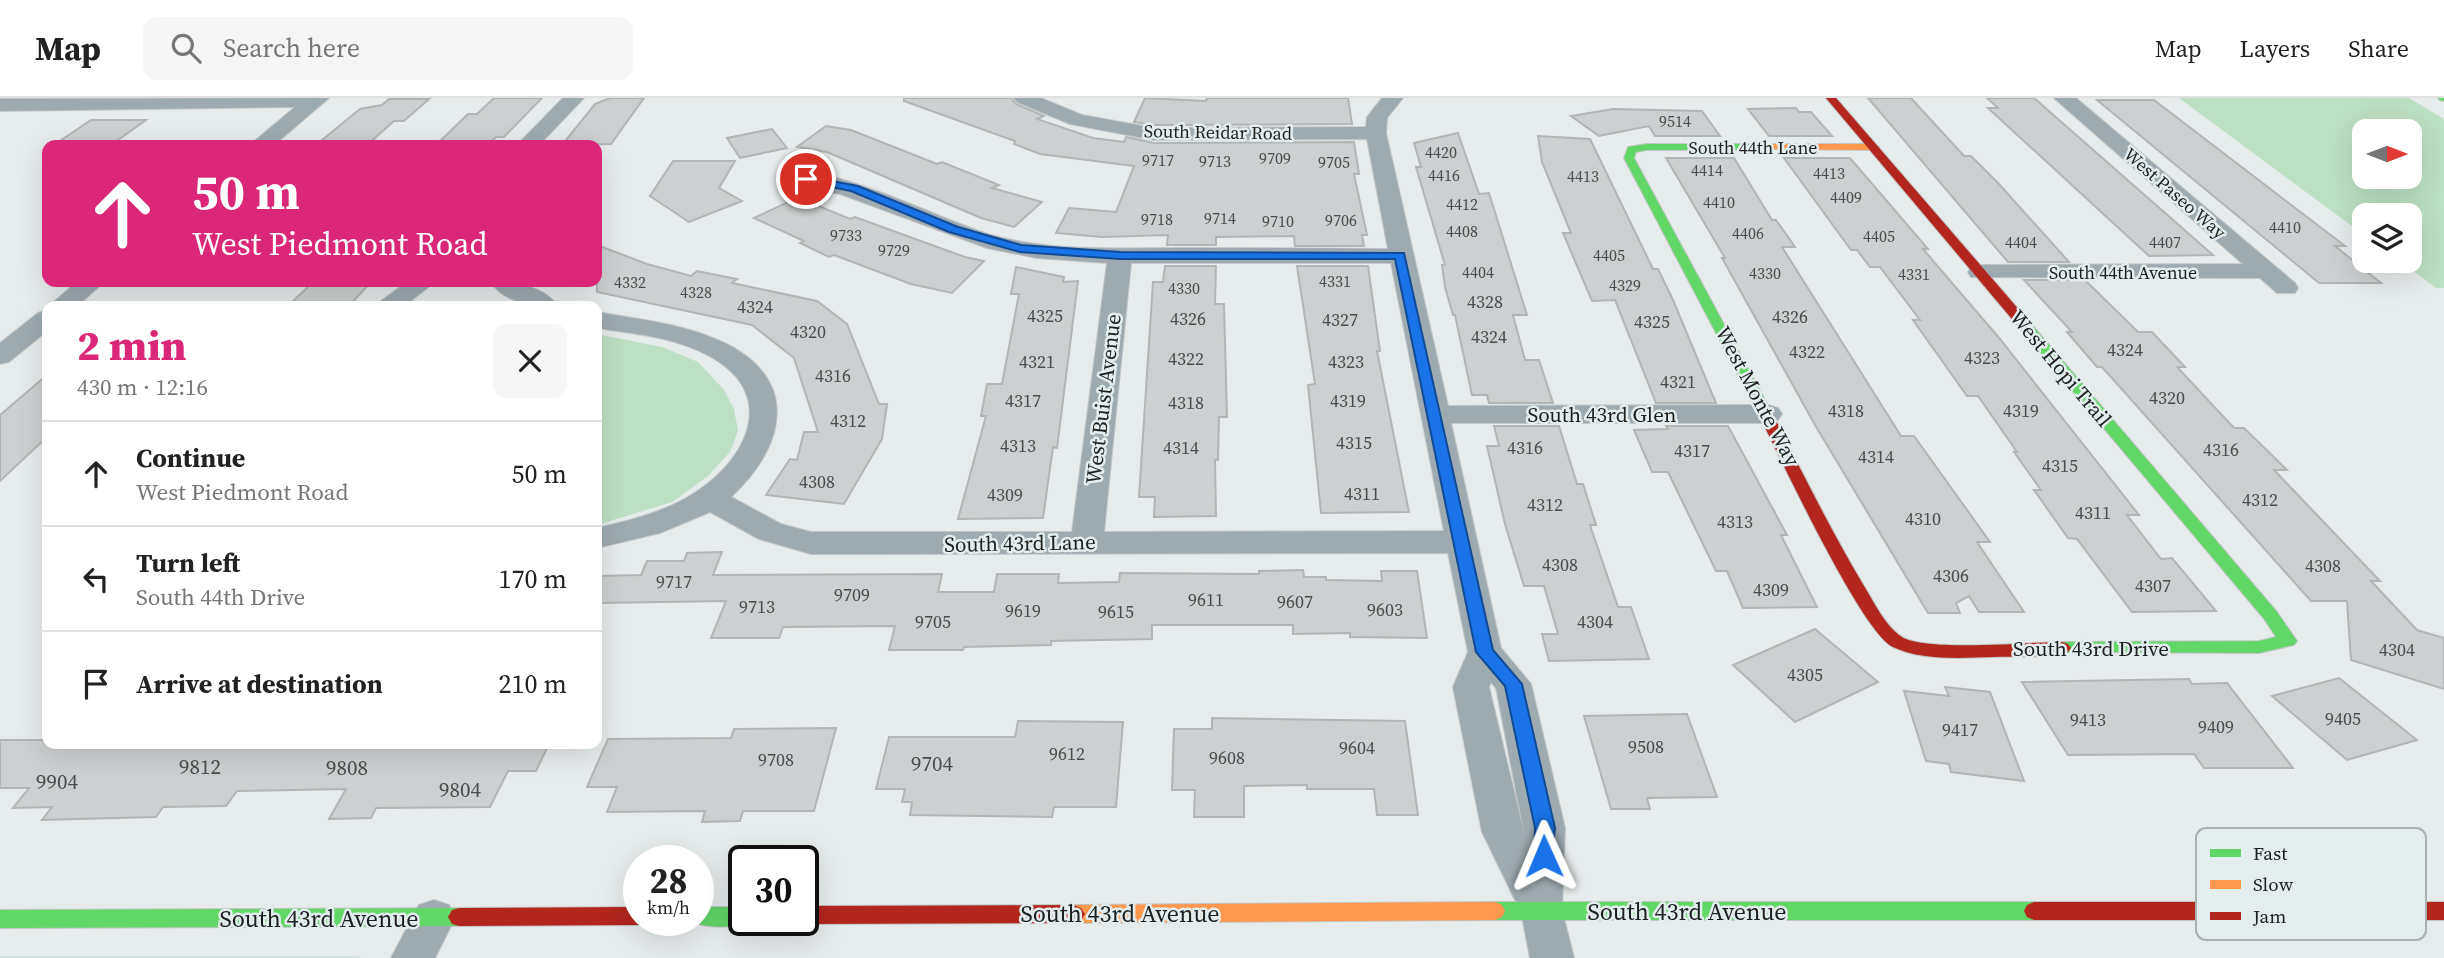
<!DOCTYPE html>
<html lang="en">
<head>
<meta charset="utf-8">
<style>
  body { margin:0; font-family:"Source Serif 4",serif; background:#f6f6f6; color:#222; height:100vh; display:flex; flex-direction:column; font-size:26px; white-space:nowrap }
  * { box-sizing:border-box; margin:0 }
  p { font-size:23px; color:#767676 }
  .icon { flex:none; width:38px; height:38px; fill:none; stroke:currentColor; stroke-width:2; stroke-linecap:round; stroke-linejoin:round }
  .map { position:relative; flex:1; overflow:hidden }
  .panel { position:absolute; left:42px; top:203px; width:560px; height:448px; display:flex; flex-direction:column; background:#fff; border-radius:14px; box-shadow:0 7px 28px #0002 }
  .panel>* { flex:none }
  .hud { position:absolute; left:42px; top:42px; width:560px; height:147px; border-radius:14px; box-shadow:0 7px 28px #0002; background:#db2777; color:#fff; overflow:hidden }
  .needle { width:46px; rotate:90deg }
  .fabs { position:absolute; left:2352px; top:21px; display:grid; gap:14px }
  .fabs a { display:grid; place-items:center; width:70px; height:70px; border-radius:14px; background:#fff; box-shadow:0 7px 28px #0002; font-size:35px }
  .speed { position:absolute; left:623px; top:747px; display:flex; gap:14px; font-size:35px; font-weight:700; text-align:center }
  .speed>* { display:grid; place-content:center; width:91px; height:91px; border-radius:50%; background:#fff; box-shadow:0 7px 28px #0002; line-height:1 }
  .speed small { font-size:18px; font-weight:400 }
  .speed .limit { border:4px solid #111; border-radius:10px; background:#fff; color:#111 }
  .pin { position:absolute; display:grid; place-items:center; width:60px; height:60px; color:#fff; margin:-30px; border:4px solid #fff; border-radius:50%; box-shadow:0 2px 7px #0007 }
  .me { position:absolute; width:77px; margin:-38px; rotate:359deg; stroke-linejoin:round; filter:drop-shadow(0 0 5px #0008) }
  .turn { display:flex; align-items:center; gap:24px; height:147px; padding:0 35px; font-size:32px }
  .turn .icon { width:91px; height:91px; stroke-width:2.5 }
  .turn b { display:block; font-size:49px; line-height:60px }
  .round { display:grid; place-items:center; flex:none; width:74px; height:74px; border-radius:14px; background:#f6f6f6 }
  .head { display:flex; align-items:center; justify-content:space-between; height:119px; padding:0 35px }
  h1 { font-size:42px; font-weight:800; line-height:52px; color:#db2777 }
  ul { padding:0; list-style:none }
  li { display:flex; align-items:center; gap:21px; height:105px; padding:0 35px; border-top:2px solid #e0e0e0 }
  li div { flex:1 }
  li b { display:block; font-size:26px }
  li em { font-style:normal }
  header { display:flex; align-items:center; gap:42px; box-sizing:border-box; height:98px; padding:0 35px; background:#fff; border-bottom:2px solid #e0e0e0 }
  header strong { font-size:33px }
  nav { display:flex; gap:38px; margin-inline-start:auto; font-size:24px }
  .search { width:490px; height:63px; background:#f6f6f6; display:flex; align-items:center; gap:18px; box-sizing:border-box; padding:0 24px; border-radius:14px; color:#767676; font-size:26px }
  .map>svg:first-child { display:block }
  .built { fill:#d2dfe0 }
  .green { fill:#bddfc3; fill-rule:evenodd }
  .building { fill:#cdd0d0; stroke:#b1b5b5; stroke-width:2 }
  .lines { fill:none; stroke-linecap:round; stroke-linejoin:round }
  .street-casing { stroke:#c3c6c6; stroke-width:2 }
  .fast-casing { stroke:#c3c6c6; stroke-width:2 }
  .slow-casing { stroke:#c3c6c6; stroke-width:2 }
  .jam-casing { stroke:#c3c6c6; stroke-width:2 }
  .street { fill:#9daab0; fill-rule:evenodd }
  .fast { fill:#63d668; fill-rule:evenodd }
  .slow { fill:#ff974d; fill-rule:evenodd }
  .jam { fill:#b3261e; fill-rule:evenodd }
  .route { fill:#1a73e8; stroke:#114b97; stroke-width:2 }
  .labels { text-anchor:middle; dominant-baseline:central; stroke-width:5; stroke-linejoin:round; paint-order:stroke }
  .far-number-label { font-size:16px; fill:#494c4d }
  .far-street-label { font-size:18px; fill:#1d2021; stroke:#e3edee }
  .number-label { font-size:18px; fill:#494c4d }
  .street-label { font-size:21px; fill:#1d2021; stroke:#e3edee }
  .near-number-label { font-size:21px; fill:#494c4d }
  .near-street-label { font-size:24px; fill:#1d2021; stroke:#e3edee }
  .key { fill:#e3edee; stroke:#a8b0b0; stroke-width:2 }
  .key-label { font-size:19px; fill:#1d2021 }
</style>
</head>
<body>
<header>
<strong>Map</strong>
<div class="search"><svg class="icon" aria-label="search" viewBox="0 0 24 24"><circle cx="10" cy="10" r="6"/><path d="M15 15l6 6"/></svg>Search here</div>
<nav><a>Map</a><a>Layers</a><a>Share</a></nav>
</header>
<div class="map">
<svg width="2444" height="860" viewBox="0 0 2444 860">
  <rect width="100%" height="100%" fill="#e6ebeb"/>
  <polygon class="built" points="0,858 358,858 361,860 0,860"/>
  <g class="green">
    <path d="M2179,0H2409L2444,21V190H2436L2400,163H2410V117H2364V137ZM2364,33H2410V79H2364Z"/>
    <polygon points="597,236 662,249 698,264 724,292 734,311 738,333 730,354 708,378 672,404 597,427"/>
  </g>
  <g class="building">
    <polygon points="494,0 542,0 504,39 496,39 488,47 436,47 468,16 477,16"/>
    <polygon points="610,0 644,0 611,46 562,47 595,6"/>
    <polygon points="904,0 1011,0 1016,6 1044,18 1037,21 1093,40 1124,44 1126,39 1154,45 1354,44 1359,76 1354,76 1367,137 1362,137 1364,148 1295,148 1294,138 1216,139 1216,147 1167,147 1168,137 1102,139 1056,135 1069,110 1116,114 1134,68 1040,56 1014,46 1015,43 904,3"/>
    <polygon points="1145,0 1206,3 1207,0 1348,0 1352,26 1154,27 1134,24"/>
    <polygon points="1868,0 1911,0 1964,58 1971,58 1998,85 2069,164 2008,164"/>
    <polygon points="1987,0 2034,0 2213,157 2149,158 1988,10 1998,10"/>
    <polygon points="389,1 429,1 404,23 394,23 367,47 316,47 360,11 382,7"/>
    <polygon points="2097,2 2154,2 2345,148 2335,148 2381,185 2319,185"/>
    <polygon points="1796,10 1799,14 1811,14 1832,38 1769,38 1748,11"/>
    <polygon points="1613,11 1702,13 1720,38 1655,38 1649,28 1599,38 1571,18"/>
    <polygon points="91,22 146,22 111,47 54,47"/>
    <polygon points="826,28 851,32 937,66 942,64 999,87 992,90 1042,104 1014,129 981,120 827,54 797,49"/>
    <polygon points="772,31 787,50 740,60 727,40"/>
    <polygon points="1458,35 1479,96 1489,95 1527,217 1513,217 1525,262 1539,262 1553,305 1489,305 1487,297 1472,297 1455,217 1453,217 1445,189 1442,167 1445,167 1416,69 1421,69 1414,45"/>
    <polygon points="1538,38 1590,41 1653,171 1658,171 1673,202 1716,305 1656,305 1615,202 1592,203 1563,135 1571,135 1542,64"/>
    <polygon points="1666,60 1734,60 1772,122 1776,122 1795,149 1782,149 1901,338 1914,338 1990,444 1977,444 2024,514 1979,514 1969,498 1956,505 1960,515 1928,515 1815,327 1722,160 1725,160"/>
    <polygon points="1784,60 1850,60 1928,151 1923,151 2000,241 2139,417 2127,417 2161,461 2172,460 2216,513 2132,514 2077,441 2068,440 2034,392 2041,392 2014,354 2017,354 1978,298 1967,298 1913,222 1920,222 1880,169 1870,169 1857,152 1851,152"/>
    <polygon points="673,63 735,63 719,90 742,103 689,124 650,98"/>
    <polygon points="788,104 800,109 809,104 850,121 855,119 965,159 984,163 952,195 911,186 834,157 829,159 800,145 804,143 754,120"/>
    <polygon points="597,147 647,166 691,178 697,173 737,181 732,185 817,203 847,226 879,306 887,306 882,341 844,406 766,397 790,361 797,362 804,334 818,334 794,260 752,227 597,194"/>
    <polygon points="1165,168 1216,168 1215,206 1224,206 1227,319 1219,319 1218,362 1215,362 1216,418 1154,419 1155,399 1139,399 1153,184 1163,184"/>
    <polygon points="1297,168 1368,168 1380,253 1377,253 1409,414 1321,415 1308,287 1315,286"/>
    <polygon points="1016,169 1064,179 1063,184 1078,183 1057,350 1053,349 1043,420 958,421 986,318 981,318 987,286 1002,286 1019,196 1011,196"/>
    <polygon points="2024,182 2085,182 2138,234 2152,234 2185,269 2177,269 2234,330 2244,330 2287,372 2274,372 2380,483 2371,483 2417,532 2444,540 2444,591 2351,562 2347,503 2311,503 2102,269 2097,269 2067,234 2072,234"/>
    <polygon points="313,184 371,184 349,208 288,208"/>
    <polygon points="47,277 47,339 0,383 0,317"/>
    <polygon points="1494,328 1559,328 1577,386 1583,386 1596,427 1590,427 1618,509 1631,509 1649,561 1549,563 1542,536 1558,536 1544,488 1524,488 1505,426 1487,348 1499,348"/>
    <polygon points="1666,328 1728,328 1787,437 1781,437 1817,509 1743,510 1727,473 1716,473 1668,374 1652,374 1634,332 1668,331"/>
    <polygon points="722,454 713,477 942,476 938,494 994,494 997,476 1059,476 1058,485 1119,484 1120,475 1259,476 1259,473 1303,472 1304,479 1326,479 1326,482 1382,483 1381,473 1417,473 1427,540 1350,539 1350,535 1293,536 1293,527 1152,527 1152,541 1051,543 1051,547 964,549 963,552 889,552 895,528 783,529 779,540 711,540 726,503 597,505 597,478 641,477 647,463 684,463 687,455"/>
    <polygon points="1815,531 1878,584 1795,624 1733,567"/>
    <polygon points="2339,580 2417,642 2347,662 2272,598"/>
    <polygon points="2189,581 2192,586 2227,585 2293,670 2204,670 2194,656 2068,657 2022,584"/>
    <polygon points="1945,589 1990,594 2024,683 1951,674 1949,666 1926,663 1904,593 1949,598"/>
    <polygon points="1687,616 1717,699 1647,700 1650,711 1611,711 1584,618"/>
    <polygon points="1212,620 1405,623 1418,717 1377,717 1374,691 1307,691 1307,687 1244,688 1244,719 1194,719 1195,692 1172,692 1174,631 1212,631"/>
    <polygon points="1018,623 1123,624 1116,709 1054,709 1052,719 910,717 912,704 902,704 905,691 876,691 889,639 1015,639"/>
    <polygon points="836,630 814,713 743,713 740,723 702,724 705,713 607,714 617,689 587,689 608,641 731,640 734,631"/>
    <polygon points="0,642 47,642 47,646 549,646 536,673 508,673 490,709 376,710 371,720 329,721 346,691 237,693 226,708 163,709 156,719 42,722 52,709 13,710 29,690 0,690"/>
  </g>
  <g class="lines">
    <defs>
      <g id="street">
        <polygon points="329,0 274,47 250,47 295,9 0,13 0,1"/>
        <polygon points="563,0 584,0 539,47 517,47"/>
        <path d="M1014,0H1041L1082,17L1154,30L1366,29L1367,19L1382,0H1403L1387,20L1386,35L1448,308L1768,307L1778,310L1782,316L1778,322L1768,325H1451L1501,550L1531,586L1565,730L1562,812L1574,860H1530L1521,814L1482,734L1453,589L1468,554L1448,455L811,456L759,441L710,414L660,435L597,450V430C628,423 660,415 688,399C744,367 782,299 711,259C676,239 635,236 597,230V214C636,221 676,225 713,240C799,274 791,343 731,399L781,426L811,434H1072L1107,165L1037,160L987,150L840,96L781,85L778,80L781,75C830,63 943,124 995,138C1055,154 1118,150 1180,150C1250,150 1319,150 1388,151L1367,41L1154,42L1070,26L1017,4ZM1131,165H1391L1444,433L1104,434ZM1491,584L1496,590L1525,739L1489,589Z"/>
        <polygon points="2054,0 2076,0 2295,185 2298,190 2295,195 2277,195 2260,180 1971,179 1968,174 1971,169 1980,167 2243,166"/>
        <polygon points="77,184 104,184 77,208 49,208"/>
        <polygon points="407,184 435,184 404,208 374,208"/>
        <path d="M491,184C514,184 543,187 558,208C535,209 504,205 491,184Z"/>
        <polygon points="47,212 47,233 9,264 0,266 0,245 38,215"/>
        <polygon points="434,802 449,807 455,820 435,860 391,860 419,807"/>
      </g>
      <g id="fast">
        <polygon points="2438,0 2444,0 2444,3 2440,2"/>
        <polygon points="1647,46 1763,46 1768,49 1763,52 1647,52 1636,54 1634,60 1771,313 1769,316 1759,316 1757,313 1624,60 1628,49"/>
        <polygon points="2022,220 2027,221 2277,514 2297,543 2294,547 2259,555 2056,554 2053,550 2056,546 2062,544 2259,543 2276,539 2265,522 2017,227 2017,221"/>
        <polygon points="1495,804 2034,804 2041,807 2044,813 2041,819 2034,822 1495,822 1488,819 1485,813 1488,807"/>
        <path d="M698,809H744V822H752C741,831 701,831 690,822H698Z"/>
        <polygon points="459,810 466,812 470,819 466,826 459,828 0,830 0,812"/>
      </g>
      <g id="slow">
        <polygon points="1763,46 1874,46 1879,49 1874,52 1759,51 1758,49"/>
        <polygon points="1495,804 1502,807 1505,813 1502,819 1495,822 1074,825 1067,822 1063,816 1067,810 1074,807"/>
      </g>
      <g id="jam">
        <polygon points="1826,0 1836,0 2027,221 2027,227 2017,227"/>
        <path d="M1764,309L1771,313C1801,372 1830,431 1864,488C1874,504 1885,528 1902,539C1927,554 2030,544 2062,544L2068,546L2071,550L2068,554C2046,561 2017,558 1993,559C1962,560 1922,563 1893,549C1861,534 1777,353 1757,313Z"/>
        <polygon points="2034,804 2444,804 2444,822 2034,822 2027,819 2024,813 2027,807"/>
        <polygon points="1074,807 1081,810 1085,816 1081,822 1074,825 803,826 795,822 803,822 803,808"/>
        <polygon points="639,809 639,822 647,822 639,827 459,828 452,826 448,819 452,812 459,810"/>
      </g>
    </defs>
    <use href="#street" class="street-casing"/>
    <use href="#fast" class="fast-casing"/>
    <use href="#slow" class="slow-casing"/>
    <use href="#jam" class="jam-casing"/>
    <use href="#street" class="street"/>
    <use href="#fast" class="fast"/>
    <use href="#slow" class="slow"/>
    <use href="#jam" class="jam"/>
  </g>
  <polygon class="route" points="806,78 858,88 958,129 1021,147 1120,154 1404,155 1493,552 1522,586 1555,730 1551,764 1544,767 1537,764 1534,758 1535,730 1505,588 1476,554 1395,161 1120,161 1020,154 949,134 851,93 802,83 800,81"/>
  <g class="labels">
    <g class="far-number-label">
      <text x="1675" y="23">9514</text>
      <text x="1441" y="54">4420</text>
      <text x="1275" y="60">9709</text>
      <text x="1158" y="62">9717</text>
      <text x="1215" y="63">9713</text>
      <text x="1334" y="64">9705</text>
      <text x="1707" y="72">4414</text>
      <text x="1829" y="75">4413</text>
      <text x="1444" y="77">4416</text>
      <text x="1583" y="78">4413</text>
      <text x="1846" y="99">4409</text>
      <text x="1719" y="104">4410</text>
      <text x="1462" y="106">4412</text>
      <text x="1220" y="120">9714</text>
      <text x="1157" y="121">9718</text>
      <text x="1341" y="122">9706</text>
      <text x="1278" y="123">9710</text>
      <text x="2285" y="129">4410</text>
      <text x="1462" y="133">4408</text>
      <text x="1748" y="135">4406</text>
      <text x="846" y="137">9733</text>
      <text x="1879" y="138">4405</text>
      <text x="2021" y="144">4404</text>
      <text x="2165" y="144">4407</text>
      <text x="894" y="152">9729</text>
      <text x="1609" y="157">4405</text>
      <text x="1478" y="174">4404</text>
      <text x="1765" y="175">4330</text>
      <text x="1914" y="176">4331</text>
      <text x="1335" y="183">4331</text>
      <text x="630" y="184">4332</text>
      <text x="1625" y="187">4329</text>
      <text x="1184" y="190">4330</text>
      <text x="696" y="194">4328</text>
    </g>
    <g class="far-street-label">
      <text transform="translate(1218 34) rotate(1)">South Reidar Road</text>
      <text x="1753" y="49">South 44th Lane</text>
      <text transform="translate(2175 95) rotate(41)">West Paseo Way</text>
      <text x="2123" y="174">South 44th Avenue</text>
    </g>
    <g class="number-label">
      <text x="1485" y="203">4328</text>
      <text x="755" y="208">4324</text>
      <text x="1045" y="217">4325</text>
      <text x="1790" y="218">4326</text>
      <text x="1188" y="220">4326</text>
      <text x="1340" y="221">4327</text>
      <text x="1652" y="223">4325</text>
      <text x="808" y="233">4320</text>
      <text x="1489" y="238">4324</text>
      <text x="2125" y="251">4324</text>
      <text x="1807" y="253">4322</text>
      <text x="1982" y="259">4323</text>
      <text x="1186" y="260">4322</text>
      <text x="1037" y="263">4321</text>
      <text x="1346" y="263">4323</text>
      <text x="833" y="277">4316</text>
      <text x="1678" y="283">4321</text>
      <text x="2167" y="299">4320</text>
      <text x="1023" y="302">4317</text>
      <text x="1348" y="302">4319</text>
      <text x="1186" y="304">4318</text>
      <text x="1846" y="312">4318</text>
      <text x="2021" y="312">4319</text>
      <text x="848" y="322">4312</text>
      <text x="1354" y="344">4315</text>
      <text x="1018" y="347">4313</text>
      <text x="1181" y="349">4314</text>
      <text x="1525" y="349">4316</text>
      <text x="2221" y="351">4316</text>
      <text x="1692" y="352">4317</text>
      <text x="1876" y="358">4314</text>
      <text x="2060" y="367">4315</text>
      <text x="817" y="383">4308</text>
      <text x="1362" y="395">4311</text>
      <text x="1005" y="396">4309</text>
      <text x="2260" y="401">4312</text>
      <text x="1545" y="406">4312</text>
      <text x="2093" y="414">4311</text>
      <text x="1923" y="420">4310</text>
      <text x="1735" y="423">4313</text>
      <text x="1560" y="466">4308</text>
      <text x="2323" y="467">4308</text>
      <text x="1951" y="477">4306</text>
      <text x="674" y="483">9717</text>
      <text x="2153" y="487">4307</text>
      <text x="1771" y="491">4309</text>
      <text x="852" y="496">9709</text>
      <text x="1206" y="501">9611</text>
      <text x="1295" y="503">9607</text>
      <text x="757" y="508">9713</text>
      <text x="1385" y="511">9603</text>
      <text x="1023" y="512">9619</text>
      <text x="1116" y="513">9615</text>
      <text x="933" y="523">9705</text>
      <text x="1595" y="523">4304</text>
      <text x="2397" y="551">4304</text>
      <text x="1805" y="576">4305</text>
      <text x="2343" y="620">9405</text>
      <text x="2088" y="621">9413</text>
      <text x="2216" y="628">9409</text>
      <text x="1960" y="631">9417</text>
      <text x="1646" y="648">9508</text>
      <text x="1357" y="649">9604</text>
      <text x="1067" y="655">9612</text>
      <text x="1227" y="659">9608</text>
      <text x="776" y="661">9708</text>
    </g>
    <g class="street-label">
      <text transform="translate(2061 270) rotate(50)">West Hopi Trail</text>
      <text transform="translate(1758 298) rotate(62)">West Monte Way</text>
      <text transform="translate(1103 301) rotate(-83)">West Buist Avenue</text>
      <text x="1602" y="316">South 43rd Glen</text>
      <text transform="translate(1020 445) rotate(-1)">South 43rd Lane</text>
      <text x="2091" y="550">South 43rd Drive</text>
    </g>
    <g class="near-number-label">
      <text x="932" y="665">9704</text>
      <text x="200" y="668">9812</text>
      <text x="347" y="669">9808</text>
      <text x="57" y="683">9904</text>
      <text x="460" y="691">9804</text>
    </g>
    <g class="near-street-label">
      <text x="1687" y="813">South 43rd Avenue</text>
      <text x="1120" y="815">South 43rd Avenue</text>
      <text x="319" y="820">South 43rd Avenue</text>
    </g>
  </g>
  <rect x="2196" y="730" width="230" height="112" rx="10" class="key"/>
  <rect x="2210" y="751" width="31" height="8" fill="#63d668"/>
  <rect x="2210" y="782" width="31" height="9" fill="#ff974d"/>
  <rect x="2210" y="814" width="31" height="8" fill="#b3261e"/>
  <g class="key-label">
    <text x="2253" y="762">Fast</text>
    <text x="2253" y="793">Slow</text>
    <text x="2253" y="825">Jam</text>
  </g>
</svg>
<div class="fabs">
<a><svg class="needle" viewBox="-14 -14 28 28"><path d="M0-13l5 13h-10z" fill="#e53935"/><path d="M0 13l5-13h-10z" fill="#767676"/></svg></a>
<a><svg class="icon" aria-label="layers" viewBox="0 0 24 24"><path d="M12 4l9 5-9 5-9-5zM3 14l9 5 9-5"/></svg></a>
</div>
<div class="speed"><div>28<small>km/h</small></div><div class="limit">30</div></div>
<div class="pin" style="left:806px;top:81px;background:#d93025"><svg class="icon" aria-label="arrive" viewBox="0 0 24 24"><path d="M6 21V4h12l-3 4 3 4H6"/></svg></div>
<svg class="me" style="left:1544px;top:758px" viewBox="-20 -20 40 40"><path d="M0-17L14 15 0 8-14 15z" fill="#1a73e8" stroke="#fff" stroke-width="4"/></svg>
<div class="hud">
<div class="turn"><svg class="icon" aria-label="ahead" viewBox="0 0 24 24"><path d="M12 20V5M6 11l6-6 6 6"/></svg><div><b>50 m</b>West Piedmont Road</div></div>
</div>
<section class="panel">
<div class="head"><div><h1>2 min</h1><p>430 m · 12:16</p></div><a class="round"><svg class="icon" aria-label="close" viewBox="0 0 24 24"><path d="M6 6l12 12M18 6L6 18"/></svg></a></div>
<ul>
<li><svg class="icon" aria-label="ahead" viewBox="0 0 24 24"><path d="M12 20V5M6 11l6-6 6 6"/></svg><div><b>Continue</b><p>West Piedmont Road</p></div><em>50 m</em></li>
<li><svg class="icon" aria-label="left" viewBox="0 0 24 24"><path d="M17 20v-9H6M10 6l-5 5 5 5"/></svg><div><b>Turn left</b><p>South 44th Drive</p></div><em>170 m</em></li>
<li><svg class="icon" aria-label="arrive" viewBox="0 0 24 24"><path d="M6 21V4h12l-3 4 3 4H6"/></svg><div><b>Arrive at destination</b></div><em>210 m</em></li>
</ul>
</section>
</div>
</body>
</html>
